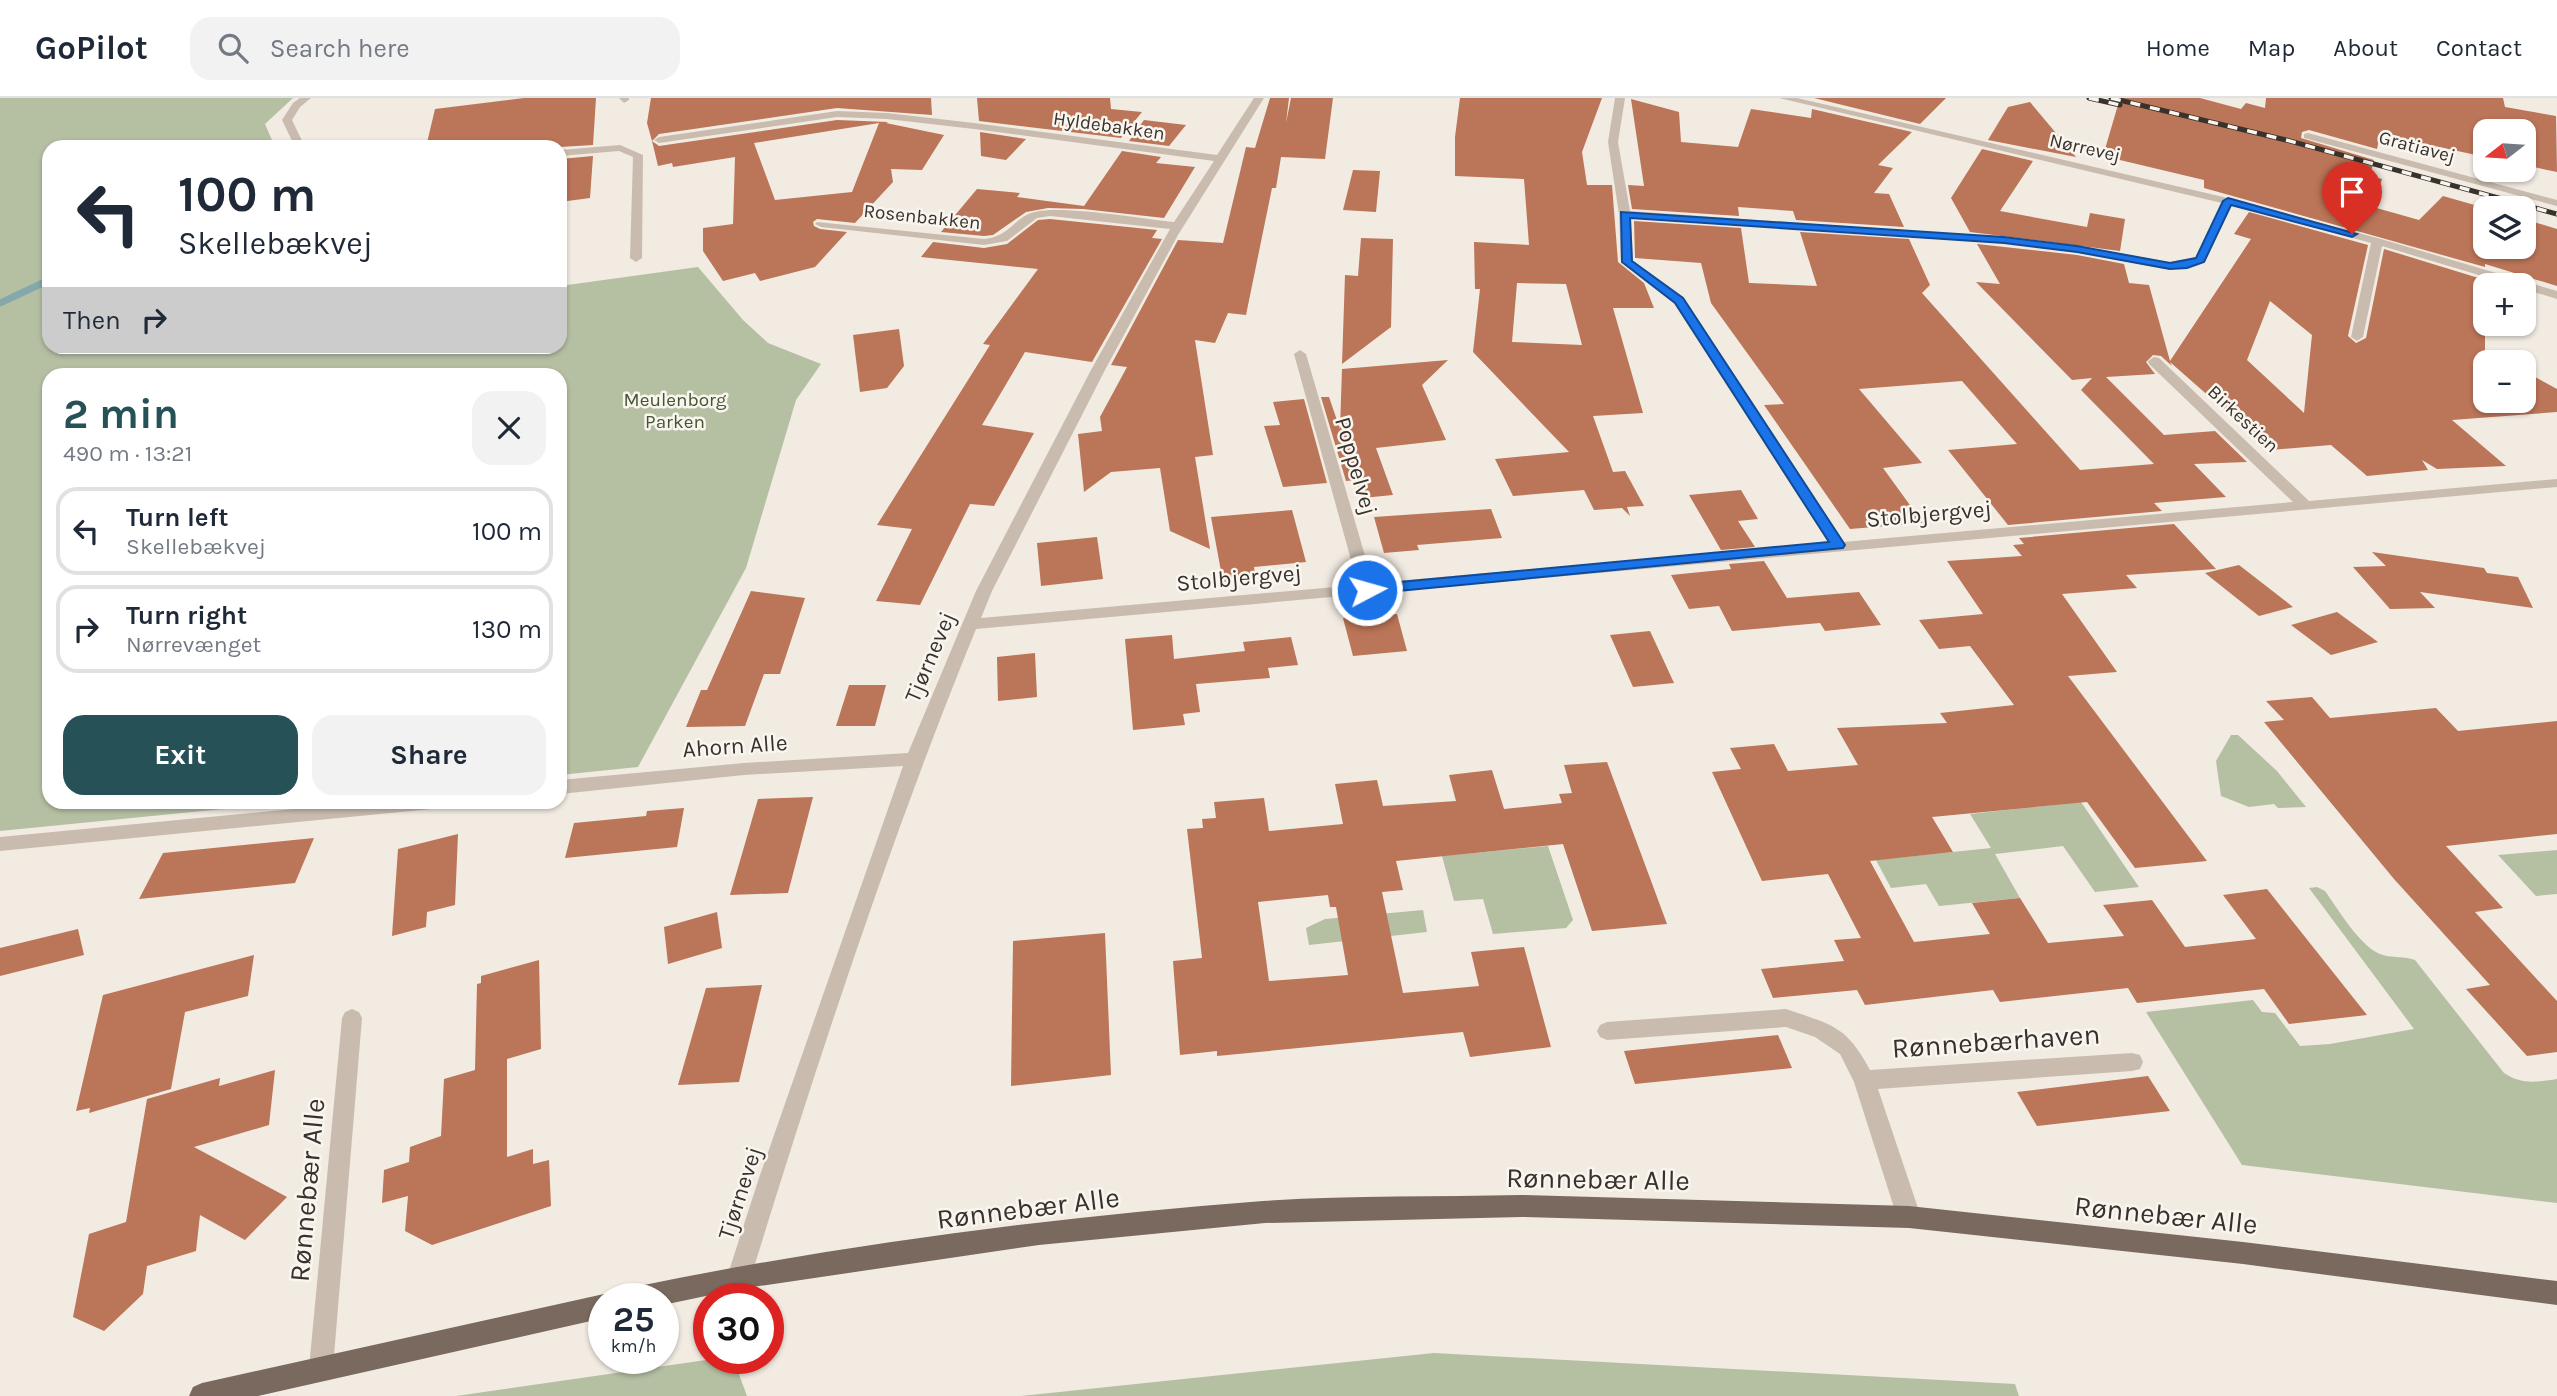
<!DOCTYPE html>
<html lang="en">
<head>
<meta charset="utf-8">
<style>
  body { margin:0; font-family:Karla,sans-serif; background:#f2f2f3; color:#1f2937; height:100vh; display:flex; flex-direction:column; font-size:26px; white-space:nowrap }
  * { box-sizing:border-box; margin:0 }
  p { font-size:23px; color:#747a83 }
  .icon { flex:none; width:38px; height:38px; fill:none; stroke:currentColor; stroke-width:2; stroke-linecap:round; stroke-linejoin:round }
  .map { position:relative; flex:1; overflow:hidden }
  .sheet { position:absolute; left:42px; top:270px; width:525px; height:441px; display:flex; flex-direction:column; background:#fff; border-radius:21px; box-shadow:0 2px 5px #0004 }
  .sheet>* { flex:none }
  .top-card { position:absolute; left:42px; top:42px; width:525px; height:214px; border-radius:21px; box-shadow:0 2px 5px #0004; background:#fff; color:#1f2937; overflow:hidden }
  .needle { width:46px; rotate:253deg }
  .controls { position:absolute; left:2473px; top:21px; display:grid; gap:14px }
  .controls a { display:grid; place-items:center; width:63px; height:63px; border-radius:14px; background:#fff; box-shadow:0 2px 5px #0004; font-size:35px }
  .speed { position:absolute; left:588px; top:1185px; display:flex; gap:14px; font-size:35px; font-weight:700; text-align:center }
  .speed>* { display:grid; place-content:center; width:91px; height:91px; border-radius:50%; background:#fff; box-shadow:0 2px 5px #0004; line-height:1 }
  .speed small { font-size:18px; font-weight:400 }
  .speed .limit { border:10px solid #d22; background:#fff; color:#111 }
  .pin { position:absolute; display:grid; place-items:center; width:60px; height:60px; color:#fff; margin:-72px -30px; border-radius:50% 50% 50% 0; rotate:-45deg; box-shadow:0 0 7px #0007 }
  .pin .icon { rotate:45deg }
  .me { position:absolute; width:77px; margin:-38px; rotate:84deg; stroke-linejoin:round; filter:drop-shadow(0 0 5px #0008) }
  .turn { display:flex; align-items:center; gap:24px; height:147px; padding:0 21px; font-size:32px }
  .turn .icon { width:91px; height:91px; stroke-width:2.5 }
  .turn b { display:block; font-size:49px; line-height:60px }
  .then { display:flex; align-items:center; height:66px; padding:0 21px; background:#0003; gap:14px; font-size:26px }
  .round { display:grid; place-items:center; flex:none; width:74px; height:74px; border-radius:21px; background:#f2f2f3 }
  .overview { display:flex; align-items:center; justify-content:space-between; height:119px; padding:0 21px }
  h1 { font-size:42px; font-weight:700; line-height:52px; color:#255157 }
  .action { display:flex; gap:14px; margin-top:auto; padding:14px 21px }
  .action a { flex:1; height:80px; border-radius:21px; background:#255157; color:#fff; font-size:28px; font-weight:700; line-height:80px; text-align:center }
  .action a+a { background:#f2f2f3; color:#1f2937 }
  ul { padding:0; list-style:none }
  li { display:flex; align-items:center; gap:21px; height:88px; margin:0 14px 10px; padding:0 7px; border:4px solid #e0e1e3; border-radius:21px }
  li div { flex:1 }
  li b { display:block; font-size:26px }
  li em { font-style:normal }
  header { display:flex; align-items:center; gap:42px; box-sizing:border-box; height:98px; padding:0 35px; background:#fff; border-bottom:2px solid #e0e1e3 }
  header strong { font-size:33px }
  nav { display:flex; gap:38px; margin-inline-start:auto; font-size:24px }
  .search { width:490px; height:63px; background:#f2f2f3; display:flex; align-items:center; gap:18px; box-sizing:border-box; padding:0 24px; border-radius:21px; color:#747a83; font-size:26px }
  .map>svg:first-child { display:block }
  .green { fill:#b5c0a3 }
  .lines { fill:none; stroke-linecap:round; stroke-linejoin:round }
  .stream { stroke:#84a8ac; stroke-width:7 }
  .building { fill:#bb7558; fill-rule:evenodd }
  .minor { fill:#c9bcaf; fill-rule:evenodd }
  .major { fill:#79695f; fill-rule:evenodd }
  .rail-casing { stroke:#39312c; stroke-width:5 }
  .rail { stroke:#f9f5ef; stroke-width:3.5; stroke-dasharray:10; stroke-linecap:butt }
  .route { fill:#1a73e8; stroke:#114b97; stroke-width:2 }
  .labels { text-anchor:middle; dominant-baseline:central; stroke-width:5; stroke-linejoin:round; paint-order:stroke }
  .far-street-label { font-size:19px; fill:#39312c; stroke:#f9f5ef }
  .far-park-label { font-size:19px; fill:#465532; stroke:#f9f5ef }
  .street-label { font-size:23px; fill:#39312c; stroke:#f9f5ef }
  .near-street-label { font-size:28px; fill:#39312c; stroke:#f9f5ef }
</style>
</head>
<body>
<header>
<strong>GoPilot</strong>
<div class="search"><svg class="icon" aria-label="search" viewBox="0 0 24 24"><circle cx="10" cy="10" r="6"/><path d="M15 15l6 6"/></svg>Search here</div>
<nav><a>Home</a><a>Map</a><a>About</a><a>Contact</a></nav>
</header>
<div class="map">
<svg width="2557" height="1298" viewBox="0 0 2557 1298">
  <rect width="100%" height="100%" fill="#f2ebe2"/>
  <g class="green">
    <polygon points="0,0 293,0 265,26 275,49 49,49 49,248 560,248 560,188 698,169 743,222 768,245 821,266 796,302 746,470 638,669 560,677 560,276 49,276 49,704 294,704 0,733"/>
    <polygon points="2231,637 2238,637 2277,673 2306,709 2278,710 2274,706 2249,709 2221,698 2216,663"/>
    <polygon points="2081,704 2139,789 2095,794 2063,748 1995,756 2020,800 1939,808 1926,786 1891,790 1876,762 1991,750 1970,716"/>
    <polygon points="1548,748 1573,822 1566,830 1493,836 1483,801 1454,803 1442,758"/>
    <polygon points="2557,752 2557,796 2536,798 2498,757"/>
    <path d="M2317,789L2325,793C2338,811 2361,851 2383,857C2393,860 2404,858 2415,862L2504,975C2522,987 2537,984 2557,981V1105L2242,1067L2146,914L2253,902L2262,914L2275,915L2300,948L2330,946L2414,931L2309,790Z"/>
    <polygon points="1423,812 1427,834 1309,847 1306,830 1325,821"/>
    <polygon points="1434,1255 2015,1286 2019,1298 1021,1298"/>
    <polygon points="720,1260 733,1260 747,1298 456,1298"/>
  </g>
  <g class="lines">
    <polyline class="stream" points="0,205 49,182"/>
  </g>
  <g class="building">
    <polygon points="524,0 596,0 593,47 560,49 560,47 426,49 435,11"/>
    <polygon points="651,0 931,0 932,17 837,10 659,36 652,43 647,25"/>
    <polygon points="977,0 1110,0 1111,11 1142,14 1121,40 979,23"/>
    <polygon points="1270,0 1289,0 1286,25 1291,0 1333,0 1325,61 1281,59 1276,90 1272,90 1246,217 1228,215 1215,245 1195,242 1213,357 1195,359 1210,451 1170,433 1160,370 1111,374 1084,394 1078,336 1102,333 1100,319 1127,269 1111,267 1178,142 1223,145 1246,49 1255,50"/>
    <path d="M1460,0H1602L1582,54L1587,87H1612L1618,164L1644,185L1654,210H1613L1643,315L1593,318L1613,374L1625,373L1644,408L1627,409L1630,418L1622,410L1594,412L1584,392L1513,398L1495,361L1569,354L1473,254L1480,191H1475L1474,144L1529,147L1524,81L1455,78V39ZM1517,185L1566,186L1582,247L1512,244Z"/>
    <polygon points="1814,0 1946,0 1920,26"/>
    <polygon points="2120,0 2200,0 2241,11 2246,5 2265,10 2266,0 2503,0 2505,9 2556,18 2557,74 2524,67 2524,33 2485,33 2485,59 2380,36 2377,51 2309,32 2302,34 2301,40 2374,62 2370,78 2382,81 2373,109 2419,122 2443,98 2485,110 2485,149 2524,149 2524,121 2557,131 2557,188 2485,166 2485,169 2204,90 2204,82 2103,58"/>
    <polygon points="1631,1 1679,14 1681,44 1738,49 1751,11 1811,20 1812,11 1912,34 1878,67 1893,70 1874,95 1889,96 1904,129 1796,122 1793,113 1738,109 1739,118 1632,111 1628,87 1644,88"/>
    <polygon points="2030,4 2076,59 1988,42 2008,9"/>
    <path d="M837,22L888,24L886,25L944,37L922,72L891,71L893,84L855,125L817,121L813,124L814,128L820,131L847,134L815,169L760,183L755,175L723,183L703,153V130L733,126L735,59L673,69L672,65L658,68L652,43L659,48ZM879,25L852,94L775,102L754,45Z"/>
    <polygon points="1144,22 1186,27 1169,48 1129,43"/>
    <polygon points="980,34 1026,41 1006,62 981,58"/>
    <polygon points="1982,51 2033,63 2000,113 2087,129 2090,115 2125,121 2120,153 1970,134 1951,100"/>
    <polygon points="1122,53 1161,59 1156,65 1195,69 1164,120 1083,111 1048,110 1026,114 993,137 984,138 941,134 977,91 1020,95 1017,99 1084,108"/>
    <polygon points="593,58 590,100 560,104 560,61"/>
    <polygon points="1353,72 1380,73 1376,114 1343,112"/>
    <path d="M2249,114L2368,147L2348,238L2356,245L2366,240L2384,151L2485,182V303H2524V273L2557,291V314L2452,322L2506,368L2437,371L2422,362L2428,372L2367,378L2331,347L2270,352L2170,264L2172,268L2161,258L2153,257L2146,264L2155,276L2106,279L2164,337L2215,333L2247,364L2194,366L2226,399L2154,405L2162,413L2008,427L1948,352L2017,346L1962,283L1859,291L1922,365L1883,370L1923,425L1850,431L1764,307L1784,306L1711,205L1701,165L1635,160L1634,123L1741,130L1749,185L1817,188L1800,134L1909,141L1930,187L1922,195L2080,372L2154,366L2081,292L2092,280L2072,282L1976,184L2000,186L1977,146L2077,157L2124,166L2129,185L2149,187L2170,263L2251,141L2234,136ZM2270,203L2312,237L2304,315L2247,262Z"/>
    <polygon points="1050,121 1157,132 1152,140 1162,141 1092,264 1025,254 982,327 1034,335 994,408 970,406 920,507 876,503 912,431 877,427 990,247 983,246 1038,171 921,159 933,144 984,150 1007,146 1038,122"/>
    <polygon points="1361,140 1393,141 1391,229 1342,266 1345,177 1358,178"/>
    <polygon points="899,231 904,268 887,290 860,294 853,237"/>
    <polygon points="1448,262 1422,287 1446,342 1376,350 1393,397 1362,400 1356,382 1346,383 1321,299 1329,299 1340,331 1342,271"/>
    <polygon points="1304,301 1327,385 1283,389 1264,328 1280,327 1273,304"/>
    <polygon points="1741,392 1758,421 1738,423 1755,449 1721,452 1689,397"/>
    <polygon points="1491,411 1502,440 1417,447 1419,452 1384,455 1374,419"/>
    <polygon points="1292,412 1306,464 1254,469 1256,481 1223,484 1211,419"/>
    <polygon points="2174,426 2216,471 2126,477 2137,490 2062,496 2117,574 2068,578 2207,763 2135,770 2087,704 1932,719 1953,754 1870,763 1914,844 1990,836 1972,805 2020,800 2048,845 2124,838 2103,807 2152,802 2185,849 2256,841 2223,797 2267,791 2367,917 2289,926 2264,891 2137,905 2128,890 2000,904 1993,892 1865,907 1857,892 1773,900 1761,871 1844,863 1834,842 1861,840 1828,776 1762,783 1712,674 1741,671 1730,650 1774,646 1788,673 1858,667 1837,630 1947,625 1940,615 2014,607 1970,548 1939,551 1919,522 1983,516 1947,463 2022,458 2013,447 2024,446 2019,440"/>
    <polygon points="1097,439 1103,481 1041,488 1037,445"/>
    <polygon points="2372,454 2484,470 2487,475 2518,479 2533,510 2420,494 2435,510 2390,511 2353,469 2386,468"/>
    <polygon points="1764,463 1787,500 1859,494 1881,527 1825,533 1820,525 1732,533 1719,508 1689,511 1671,477 1731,471 1729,466"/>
    <polygon points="2239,467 2293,509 2259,518 2205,475"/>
    <polygon points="751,493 805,500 780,576 764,576 745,628 686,629 701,592 707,592"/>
    <polygon points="2337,514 2378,544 2331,557 2291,527"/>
    <polygon points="1397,516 1407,553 1353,558 1343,520"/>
    <polygon points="1650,533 1674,585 1633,589 1610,537"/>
    <polygon points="1172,537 1174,561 1245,553 1243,544 1291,539 1298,567 1268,570 1270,580 1196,586 1200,614 1183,616 1185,627 1133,632 1125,541"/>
    <polygon points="1035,555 1037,599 998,603 997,559"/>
    <polygon points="849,587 886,587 875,628 836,628"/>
    <polygon points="2312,599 2330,620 2436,610 2458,633 2557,623 2557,736 2446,748 2503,810 2475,814 2557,903 2557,954 2527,958 2466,891 2490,887 2394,781 2264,624 2284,622 2266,603"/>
    <path d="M1607,664L1667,826L1592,833L1563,746L1396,763L1403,792L1382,794L1403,895L1479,888L1471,854L1524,849L1551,949L1470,959L1463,934L1217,958V953L1180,957L1173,863L1202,860L1187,731L1203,730L1202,721L1216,720L1214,704L1264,700L1269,733L1343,726L1335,686L1377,682L1383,708L1456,703L1449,677L1492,672L1504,711L1562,705L1559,696L1572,695L1564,667ZM1328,797L1330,809H1336L1348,877L1269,883L1258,804Z"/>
    <polygon points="813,699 788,795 730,797 758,701"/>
    <polygon points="684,710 677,749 565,760 574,725 646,718 647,713"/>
    <polygon points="458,736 455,807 427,814 426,829 392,838 398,751"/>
    <polygon points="314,740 295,785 139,801 163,755"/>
    <polygon points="717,814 722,850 668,866 664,829"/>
    <polygon points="78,831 84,857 0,878 0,850"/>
    <polygon points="1105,835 1111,977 1011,988 1013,843"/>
    <polygon points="254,857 248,898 185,914 171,991 89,1015 90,1010 76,1013 103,897"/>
    <polygon points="539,862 541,951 507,961 507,1059 533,1051 533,1066 549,1062 551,1108 432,1147 405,1133 408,1098 382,1105 384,1072 409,1064 410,1049 441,1038 444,981 475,972 477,886 481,885 481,878"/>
    <polygon points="762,887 739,984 678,987 706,890"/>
    <polygon points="1778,937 1792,970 1635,986 1624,953"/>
    <polygon points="275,972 269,1027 194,1049 287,1099 245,1142 200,1117 196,1153 147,1168 143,1196 104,1233 73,1219 89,1136 126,1124 147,1001 220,980 219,988"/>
    <polygon points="2148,978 2170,1013 2037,1028 2017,994"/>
  </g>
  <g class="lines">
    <g class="minor">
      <polygon points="300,0 311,0 300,9 292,22 305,49 295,49 282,22 293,5"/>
      <polygon points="619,0 629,0 629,2 624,5"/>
      <path d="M1254,0H1264L1178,137L1105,272L992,493L981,520L1358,487L1294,256L1300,252L1306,256L1373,485L1829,445L1674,205L1621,164L1619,116L1608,44L1615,0H1625L1618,44L1630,113L2004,139L2077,148L2170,164L2196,159L2222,105L1779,0H1797L2232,101L2381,141L2557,193V201L2524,191V187H2512L2382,148L2363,239L2357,243L2351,239L2371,145L2232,107L2205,164L2170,172L2077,154L2004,145L1631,120L1633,163L1683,200L1843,444L2293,404L2149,266L2148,263L2154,259L2159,260L2309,403L2557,381V389L976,531C890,742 818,961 751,1179L747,1187L739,1191L731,1187L727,1179L759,1080L903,668L744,677L560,696V682L744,665L908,655L976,493L1091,272L1170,131L1050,118L1037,120L1007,143L984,147L821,129L815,126L817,124L984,141C1012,138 1013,119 1035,114C1065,107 1140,121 1174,124L1214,63L974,31L887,21L837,19L659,45L654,42L659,39L837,13L887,15L974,25L1217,57Z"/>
      <polygon points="2308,35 2557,102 2557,108 2304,40 2304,36"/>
      <polygon points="620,47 643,57 642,160 636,164 630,160 633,59 619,53 560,58 560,52"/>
      <polygon points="367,704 441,704 438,709 432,711 0,753 0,739"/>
      <polygon points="352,911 359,914 362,920 333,1270 330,1279 321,1282 312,1279 309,1270 342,920 345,914"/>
      <path d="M1786,911C1832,927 1846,927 1870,972L2132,955L2140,957L2143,964L2140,971L2132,973L1878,991L1921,1119L1917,1127L1909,1130L1901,1127L1897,1119L1854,984L1840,956L1815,939L1786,929L1607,942L1600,939L1597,933L1600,927L1607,924Z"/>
    </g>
    <g class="major">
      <path d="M1522,1097L1909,1108L2243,1144L2557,1183V1207L2243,1166L1909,1130L1522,1119L1265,1125L1039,1147L739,1191L663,1207V1200H627L631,1192L639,1188C844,1146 1054,1119 1263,1103C1349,1097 1436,1099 1522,1097Z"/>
      <polygon points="604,1196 613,1200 604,1200 604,1220 258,1298 189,1298 193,1289 202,1285"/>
    </g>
    <defs>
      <g id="rail">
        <polyline points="2089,0 2120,7"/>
        <polyline points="2111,0 2286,42 2557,116"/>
      </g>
    </defs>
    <use href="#rail" class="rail-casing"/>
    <use href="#rail" class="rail"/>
  </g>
  <polygon class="route" points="2228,100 2357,136 2352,139 2231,107 2204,164 2187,170 2170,171 2077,154 2004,145 1630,120 1632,163 1683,200 1845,447 1843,450 1367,496 1360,492 1367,487 1829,444 1675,205 1622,164 1621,114 2004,139 2077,148 2170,165 2196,160 2223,103"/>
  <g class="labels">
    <g class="far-street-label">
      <text transform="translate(1109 28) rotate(8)">Hyldebakken</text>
      <text transform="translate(2417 49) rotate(15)">Gratiavej</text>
      <text transform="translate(2085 50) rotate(13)">Nørrevej</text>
      <text transform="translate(922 119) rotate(6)">Rosenbakken</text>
      <text transform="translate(2243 321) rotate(43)">Birkestien</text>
    </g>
    <g class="far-park-label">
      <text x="675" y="302">Meulenborg<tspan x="675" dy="22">Parken</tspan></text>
    </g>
    <g class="street-label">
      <text transform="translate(1356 368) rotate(74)">Poppelvej</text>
      <text transform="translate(1929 416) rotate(-5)">Stolbjergvej</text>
      <text transform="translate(1239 480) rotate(-5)">Stolbjergvej</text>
      <text transform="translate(930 559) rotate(-67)">Tjørnevej</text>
      <text transform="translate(735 648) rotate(-4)">Ahorn Alle</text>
      <text transform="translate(740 1095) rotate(-72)">Tjørnevej</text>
    </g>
    <g class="near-street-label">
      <text transform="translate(1996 943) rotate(-4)">Rønnebærhaven</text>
      <text transform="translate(1598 1081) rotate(1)">Rønnebær Alle</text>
      <text transform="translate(307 1092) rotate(-85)">Rønnebær Alle</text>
      <text transform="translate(1028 1110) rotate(-7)">Rønnebær Alle</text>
      <text transform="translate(2166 1117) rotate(6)">Rønnebær Alle</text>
    </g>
  </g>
</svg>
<div class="controls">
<a><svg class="needle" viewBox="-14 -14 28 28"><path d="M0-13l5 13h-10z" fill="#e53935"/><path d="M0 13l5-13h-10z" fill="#747a83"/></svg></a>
<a><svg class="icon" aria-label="layers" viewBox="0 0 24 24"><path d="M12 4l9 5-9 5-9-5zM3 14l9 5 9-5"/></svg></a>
<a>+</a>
<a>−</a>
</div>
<div class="speed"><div>25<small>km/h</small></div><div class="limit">30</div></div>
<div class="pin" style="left:2352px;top:136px;background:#d93025"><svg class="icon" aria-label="arrive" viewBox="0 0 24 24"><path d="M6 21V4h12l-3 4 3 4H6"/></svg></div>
<svg class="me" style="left:1367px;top:492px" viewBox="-20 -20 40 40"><circle r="17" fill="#1a73e8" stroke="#fff" stroke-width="3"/><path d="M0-11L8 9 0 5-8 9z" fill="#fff"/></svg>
<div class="top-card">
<div class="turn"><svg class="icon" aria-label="left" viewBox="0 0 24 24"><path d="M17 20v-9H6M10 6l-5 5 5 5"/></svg><div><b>100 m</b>Skellebækvej</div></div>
<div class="then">Then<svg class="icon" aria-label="right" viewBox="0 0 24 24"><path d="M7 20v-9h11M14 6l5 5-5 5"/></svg></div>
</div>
<section class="sheet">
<div class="overview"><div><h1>2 min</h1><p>490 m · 13:21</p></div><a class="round"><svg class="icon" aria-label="close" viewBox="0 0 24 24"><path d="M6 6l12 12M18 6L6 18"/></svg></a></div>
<ul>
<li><svg class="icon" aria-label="left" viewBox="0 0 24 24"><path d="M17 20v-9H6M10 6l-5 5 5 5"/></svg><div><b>Turn left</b><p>Skellebækvej</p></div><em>100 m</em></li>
<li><svg class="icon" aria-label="right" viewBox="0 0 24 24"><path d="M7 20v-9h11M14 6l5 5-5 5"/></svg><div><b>Turn right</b><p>Nørrevænget</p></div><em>130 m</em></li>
</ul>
<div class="action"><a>Exit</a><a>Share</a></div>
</section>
</div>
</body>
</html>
